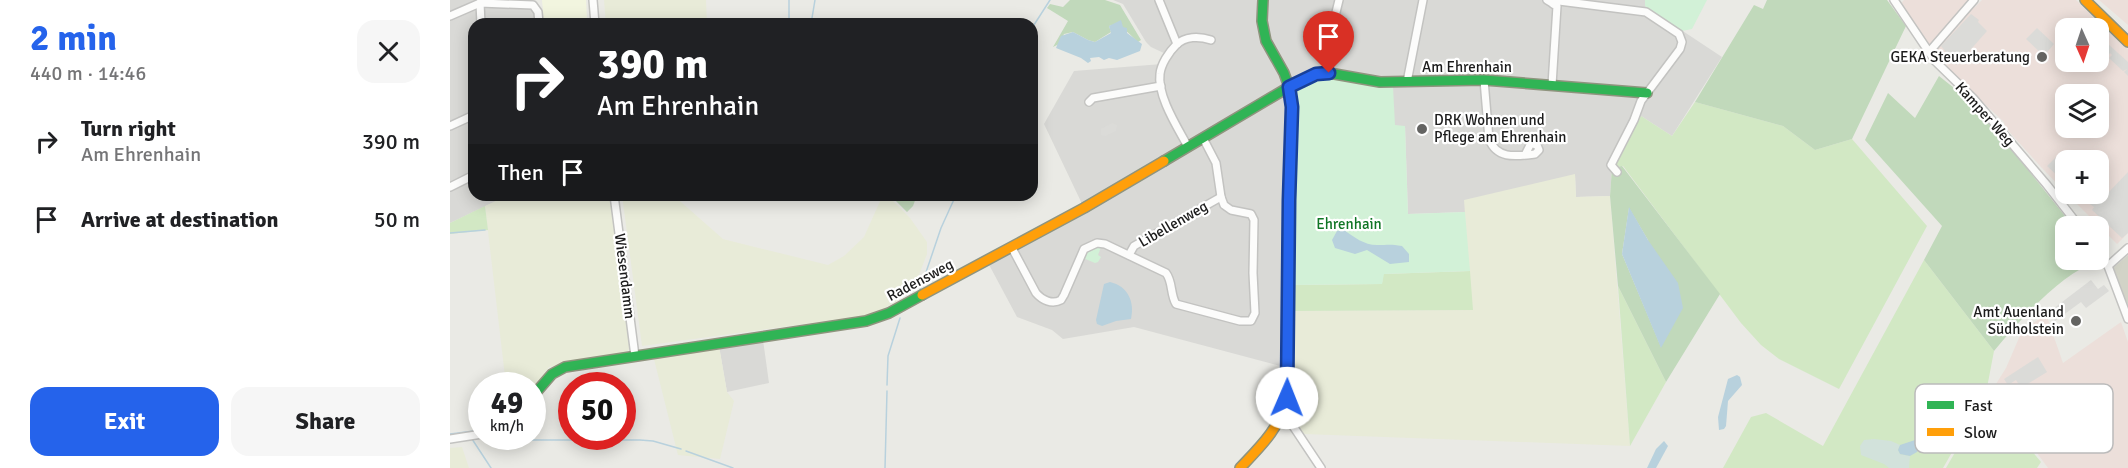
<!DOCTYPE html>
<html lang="en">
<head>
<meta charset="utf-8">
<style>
  body { margin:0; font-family:Signika,sans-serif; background:#f6f6f6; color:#202124; height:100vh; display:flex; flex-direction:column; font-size:22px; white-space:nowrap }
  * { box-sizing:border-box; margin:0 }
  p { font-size:20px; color:#757577 }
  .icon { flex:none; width:33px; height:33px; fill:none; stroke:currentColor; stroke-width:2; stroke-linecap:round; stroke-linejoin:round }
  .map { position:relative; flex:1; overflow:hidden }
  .drawer { display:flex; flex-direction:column; background:#fff; width:450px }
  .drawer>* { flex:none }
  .banner { position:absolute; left:18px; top:18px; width:570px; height:183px; border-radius:18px; box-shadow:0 3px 15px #0003; background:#202124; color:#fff; overflow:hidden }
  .needle { width:39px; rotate:177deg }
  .tools { position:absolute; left:1605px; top:18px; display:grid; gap:12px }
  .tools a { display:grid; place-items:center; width:54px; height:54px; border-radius:12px; background:#fff; box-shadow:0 3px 15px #0003; font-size:30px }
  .speed { position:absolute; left:18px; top:372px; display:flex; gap:12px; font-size:30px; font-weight:700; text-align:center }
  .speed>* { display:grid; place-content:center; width:78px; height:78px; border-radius:50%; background:#fff; box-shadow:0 3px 15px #0003; line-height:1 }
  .speed small { font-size:15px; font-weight:400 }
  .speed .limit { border:9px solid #d22; background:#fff; color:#111 }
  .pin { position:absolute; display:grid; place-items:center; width:51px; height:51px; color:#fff; margin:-62px -26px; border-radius:50% 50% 50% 0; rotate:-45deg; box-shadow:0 0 6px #0007 }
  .pin .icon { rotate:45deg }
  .me { position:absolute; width:66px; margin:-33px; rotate:1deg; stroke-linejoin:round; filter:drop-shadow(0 0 4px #0008) }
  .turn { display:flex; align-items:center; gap:21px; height:126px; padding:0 30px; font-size:27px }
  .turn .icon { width:78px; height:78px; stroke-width:2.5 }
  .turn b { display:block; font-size:42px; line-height:51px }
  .then { display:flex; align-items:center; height:57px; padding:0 30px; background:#0003; gap:12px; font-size:22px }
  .round { display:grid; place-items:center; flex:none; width:63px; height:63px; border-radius:18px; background:#f6f6f6 }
  .headline { display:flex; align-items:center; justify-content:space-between; height:102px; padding:0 30px }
  h1 { font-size:36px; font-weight:700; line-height:45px; color:#2563eb }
  .cta { display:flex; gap:12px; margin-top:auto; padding:12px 30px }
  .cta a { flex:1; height:69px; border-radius:18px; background:#2563eb; color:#fff; font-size:24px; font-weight:700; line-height:69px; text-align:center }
  .cta a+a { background:#f6f6f6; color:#202124 }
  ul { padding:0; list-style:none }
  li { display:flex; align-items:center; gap:18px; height:78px; padding:0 30px }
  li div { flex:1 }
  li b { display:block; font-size:22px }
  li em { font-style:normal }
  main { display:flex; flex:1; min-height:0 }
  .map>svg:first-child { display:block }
  .residential { fill:#d9d9d6 }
  .commercial { fill:#ecdfda; fill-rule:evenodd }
  .education { fill:#f2f5df }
  .construction { fill:#d2d3c7 }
  .farmland { fill:#e8ebd8 }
  .grass { fill:#d2e8c4 }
  .forest { fill:#c1d9bb; fill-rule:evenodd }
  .wetland { fill:#d2e2db }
  .park { fill:#d2f1d7 }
  .parking { fill:#dbdbd8 }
  .water { fill:#b8d1dd }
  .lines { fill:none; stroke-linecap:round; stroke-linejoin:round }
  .stream { stroke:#b8d1dd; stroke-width:1.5 }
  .street-casing { stroke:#c3c3c1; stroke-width:10 }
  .fast-casing { stroke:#8f947e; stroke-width:12 }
  .slow-casing { stroke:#8f947e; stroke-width:12 }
  .street { stroke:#fcfcfb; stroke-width:7 }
  .fast { stroke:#30b455; stroke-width:9 }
  .slow { stroke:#ff9f0a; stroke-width:9 }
  .route-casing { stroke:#184099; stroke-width:15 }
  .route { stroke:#2563eb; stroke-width:10 }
  .poi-dot { fill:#646462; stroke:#fff; stroke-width:2 }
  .labels { text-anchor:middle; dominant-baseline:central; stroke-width:4.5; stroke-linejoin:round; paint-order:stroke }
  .poi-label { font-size:15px; fill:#1c1c1c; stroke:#fff; text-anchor:end }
  .street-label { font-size:15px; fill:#1c1c1c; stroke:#fff }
  .park-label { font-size:15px; fill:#0f7524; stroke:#fff }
  .key { fill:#fff; stroke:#bbb; stroke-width:1.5 }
  .key-label { font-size:16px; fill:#1c1c1c }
</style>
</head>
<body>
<main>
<section class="drawer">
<div class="headline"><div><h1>2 min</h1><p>440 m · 14:46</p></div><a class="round"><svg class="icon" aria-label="close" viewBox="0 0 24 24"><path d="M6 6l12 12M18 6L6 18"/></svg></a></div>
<ul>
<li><svg class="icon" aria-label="right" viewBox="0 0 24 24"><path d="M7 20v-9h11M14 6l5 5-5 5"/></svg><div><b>Turn right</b><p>Am Ehrenhain</p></div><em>390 m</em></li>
<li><svg class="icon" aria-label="arrive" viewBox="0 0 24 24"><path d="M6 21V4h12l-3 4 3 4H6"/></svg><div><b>Arrive at destination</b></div><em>50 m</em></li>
</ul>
<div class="cta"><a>Exit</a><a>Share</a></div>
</section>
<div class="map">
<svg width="1678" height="468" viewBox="0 0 1678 468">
  <rect width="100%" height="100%" fill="#eaeae5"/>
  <g class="residential">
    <polygon points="0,0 67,0 81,2 80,8 85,13 86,24 24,24 24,195 59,195 0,223"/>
    <polygon points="663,0 1195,0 1195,6 1272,57 1222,136 1191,116 1162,168 1160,196 1126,197 1125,175 1015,212 958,214 955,126 945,126 849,74 838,368 684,327 613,339 602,330 567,317 537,261 634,208 594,124 624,71 712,64 718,55 701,47 696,42 673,4"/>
    <polygon points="313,340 319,383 277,392 269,346"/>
  </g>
  <g class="commercial">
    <path d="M1454,0H1519L1525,7L1532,0H1626L1678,49V233L1667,244L1617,194H1648V160H1616L1615,192L1590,166L1555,127L1554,122L1494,66L1450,5ZM1616,28H1648V62H1616ZM1616,94H1648V128H1616Z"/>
    <polygon points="1649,0 1678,0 1678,25"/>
    <polygon points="1596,314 1613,363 1671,322 1678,342 1678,468 1598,468 1581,445 1584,442 1541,392 1556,368 1572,331"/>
  </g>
  <polygon class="education" points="92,0 136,0 137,19 94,22"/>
  <polygon class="construction" points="1678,255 1678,305 1662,269"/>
  <g class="farmland">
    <polygon points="154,0 256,0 257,24 156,24"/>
    <polygon points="1125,174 1126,197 1160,196 1180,446 854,434 840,415 843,399 844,311 1022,310 1014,200"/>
    <polygon points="59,195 161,195 180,348 174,355 99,367 83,390 82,386 56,385 35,206"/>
    <polygon points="172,195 223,195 273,239 378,265 394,256 414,237 431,199 443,201 460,218 477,242 477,254 464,288 446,302 421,315 192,346"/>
    <polygon points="269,346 277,392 284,401 270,459 228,455 203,355"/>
    <polygon points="12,447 19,468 0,468 0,448"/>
  </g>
  <g class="grass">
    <polygon points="1245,102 1333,126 1365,150 1402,139 1477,226 1389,389 1329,359 1311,345 1291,323 1173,166 1162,168 1191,116 1222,136"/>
    <polygon points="35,206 38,230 0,234 0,223"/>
    <polygon points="1474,260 1544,351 1536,393 1493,468 1273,468 1301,417 1316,413 1373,446"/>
    <polygon points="1020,271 1023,310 844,311 840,285 932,284 933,274"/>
    <polygon points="1168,286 1216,382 1180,446"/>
    <polygon points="1537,397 1591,462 1587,468 1496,468"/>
  </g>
  <g class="forest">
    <path d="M620,0H655L670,5L691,40L688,42C680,35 675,28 666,24L659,26L661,32L645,42L638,40L623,32L614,34L609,44L603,47L618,21L597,8L600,4L613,7Z"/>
    <polygon points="1317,0 1437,0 1456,26 1402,139 1365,150 1333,126 1245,102 1304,5 1313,9"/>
    <path d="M1489,76L1519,100L1567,156L1623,226H1616V260H1649C1609,275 1571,319 1544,351L1474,260L1492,226L1415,140L1438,93L1465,118Z"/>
    <path d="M1172,166L1270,294L1216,382L1168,286L1160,196L1162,168ZM1179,208L1198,240L1211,347L1172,254Z"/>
    <polygon points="415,195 467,195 463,206 457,212 443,198"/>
  </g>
  <polygon class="wetland" points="1424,439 1441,441 1450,445 1448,450 1450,454 1460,456 1459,468 1439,468 1434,464 1411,455 1410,446 1414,440"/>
  <g class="park">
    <polygon points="1195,0 1257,0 1242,29 1232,31 1195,6"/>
    <polygon points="863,73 943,87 945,125 955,126 958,214 1015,212 1020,271 934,274 932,284 840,285 840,80 849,74"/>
    <polygon points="647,246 651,247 648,255 651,257 648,262 645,263 633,258 640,248"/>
  </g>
  <g class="parking">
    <polygon points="1521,14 1529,20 1528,22 1537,31 1507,65 1491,46"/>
    <polygon points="1587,28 1604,44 1594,56 1576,39"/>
    <polygon points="1648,35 1678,62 1678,76 1674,72 1677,69 1673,71 1659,58 1662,55 1660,53 1657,56 1649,48"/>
    <polygon points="662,123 667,125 666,131 655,136 651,135 651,129"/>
    <polygon points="1612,151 1622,160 1616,160 1615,183 1597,166"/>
    <polygon points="1678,172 1678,233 1672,238 1642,210 1644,207 1626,194 1648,194 1649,185 1658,193"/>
    <polygon points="1641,280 1648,289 1654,285 1659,291 1636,308 1631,302 1605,321 1599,312"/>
    <polygon points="1588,357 1597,372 1571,388 1566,380 1558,385 1554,379"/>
  </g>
  <g class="water">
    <polygon points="671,20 673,27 677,28 677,33 692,44 690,51 667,60 659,58 654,60 649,57 640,58 641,61 638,63 631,58 606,48 611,36 623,32 638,40 645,42 661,33 659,26"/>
    <polygon points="1179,207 1198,240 1228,283 1233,308 1211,348 1172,254"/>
    <path d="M894,230C904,237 914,245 927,245C938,245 941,244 952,246L959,254V262L940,264L917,250L905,254L885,248L882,240L887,231Z"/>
    <path d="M660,282C678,286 685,302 681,319L666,321L652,326L647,324L646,320L654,284Z"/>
    <polygon points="1287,375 1290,377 1292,385 1278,401 1276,426 1274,429 1269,430 1268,417 1278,379"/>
    <polygon points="1465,440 1471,443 1467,452 1460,456 1450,454 1448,450 1450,445"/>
    <polygon points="1214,441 1218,446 1206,468 1197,468 1206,449"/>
  </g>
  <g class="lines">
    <g class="stream">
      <polyline points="339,0 339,24"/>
      <polyline points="361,24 365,0"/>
      <polyline points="582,28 600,0"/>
      <polyline points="441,195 442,195"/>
      <polyline points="448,195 452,195"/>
      <polyline points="0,233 35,230"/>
      <polyline points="470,290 491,228 506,195"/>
      <polyline points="437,385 438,356 450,318"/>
      <polyline points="0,434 32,430"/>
      <polyline points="45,436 51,440 190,440 203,441 231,449"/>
      <polyline points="22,439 41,468"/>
      <polyline points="236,451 283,468"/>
      <polyline points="435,468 437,391"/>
    </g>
    <defs>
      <g id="street">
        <polyline points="143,0 145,24"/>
        <polyline points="709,0 727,44"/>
        <polyline points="1097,0 1107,6 1102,85"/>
        <polyline points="1444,0 1485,61 1523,98 1597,185 1629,226"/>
        <polyline points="30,3 31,24"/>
        <polyline points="1103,4 1109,1 1196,12 1229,34 1232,42 1230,49 1191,101 1184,120 1161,165 1167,172"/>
        <polyline points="0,16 30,3 83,5 88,12 89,24"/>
        <polyline points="880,37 889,0"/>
        <polyline points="1479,52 1524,0"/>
        <path d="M1034,80L1039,139C1047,160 1067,156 1085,154L1089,150L1087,145L1083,144L1080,145L1075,155"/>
        <polyline points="957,82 973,0"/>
        <polyline points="639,102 643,98 711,86"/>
        <polyline points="0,126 24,115"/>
        <path d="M738,147C728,128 707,96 710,74C711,64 719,52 726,45C735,36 749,36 761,40"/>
        <polyline points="0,187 24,175"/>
        <polyline points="164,195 185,356"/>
        <path d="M562,248L586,293C592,300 602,305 611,300L614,295L634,249L647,243L655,244L716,273C723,282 720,294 726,304L790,321H801L805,313L803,273L804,220L801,214L781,210L774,205L771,197L766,163L753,138"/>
        <polyline points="1648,252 1658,266 1678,319"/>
        <polyline points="679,255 684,246 771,197"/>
        <polyline points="1658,266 1678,248"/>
        <polyline points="835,414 871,468"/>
        <polyline points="0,439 32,434"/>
      </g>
      <g id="fast">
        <polyline points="813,0 812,21 816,41 834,73 839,87 842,107 839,242"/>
        <polyline points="714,161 839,87 866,74 879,73 930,82 1034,80 1197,93"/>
        <polyline points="82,397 102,374 115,367 416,321 439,313 472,295"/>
      </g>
      <g id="slow">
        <polyline points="1635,0 1678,42"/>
        <polyline points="472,295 634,208 714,161"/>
        <path d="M790,468C811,446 830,428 837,398L839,242"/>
      </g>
    </defs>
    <use href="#street" class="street-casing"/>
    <use href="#fast" class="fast-casing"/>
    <use href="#slow" class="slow-casing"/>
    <use href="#street" class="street"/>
    <use href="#fast" class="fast"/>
    <use href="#slow" class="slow"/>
  </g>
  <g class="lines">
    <defs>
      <polyline id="route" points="837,398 839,200 842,107 839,87 866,74 879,73"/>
    </defs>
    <use href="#route" class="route-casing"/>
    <use href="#route" class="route"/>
  </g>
  <g class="poi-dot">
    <circle cx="1592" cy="57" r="6"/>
    <circle cx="972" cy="129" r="6"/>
    <circle cx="1626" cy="321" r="6"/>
  </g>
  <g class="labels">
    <g class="poi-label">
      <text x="1580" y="57">GEKA Steuerberatung</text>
      <text x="984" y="120" text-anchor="start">DRK Wohnen und<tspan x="984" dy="17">Pflege am Ehrenhain</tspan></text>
      <text x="1614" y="312">Amt Auenland<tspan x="1614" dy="17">Südholstein</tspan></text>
    </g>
    <g class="street-label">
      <text x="1017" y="67">Am Ehrenhain</text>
      <text transform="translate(1535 114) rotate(48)">Kamper Weg</text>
      <text transform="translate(723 224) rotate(-30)">Libellenweg</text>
      <text transform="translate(175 276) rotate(83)">Wiesendamm</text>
      <text transform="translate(470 280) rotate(-28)">Radensweg</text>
    </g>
    <g class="park-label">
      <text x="899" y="224">Ehrenhain</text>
    </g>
  </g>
  <rect x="1465" y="384" width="198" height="69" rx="9" class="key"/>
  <rect x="1477" y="401" width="27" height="8" fill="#30b455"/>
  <rect x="1477" y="428" width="27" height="8" fill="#ff9f0a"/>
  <g class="key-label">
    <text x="1514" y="411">Fast</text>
    <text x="1514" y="438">Slow</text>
  </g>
</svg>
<div class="tools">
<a><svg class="needle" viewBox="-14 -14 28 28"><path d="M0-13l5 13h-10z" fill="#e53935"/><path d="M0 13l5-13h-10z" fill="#757577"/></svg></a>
<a><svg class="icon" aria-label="layers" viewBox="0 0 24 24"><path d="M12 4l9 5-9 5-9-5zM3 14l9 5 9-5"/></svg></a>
<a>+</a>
<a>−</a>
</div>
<div class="speed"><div>49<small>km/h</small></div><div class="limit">50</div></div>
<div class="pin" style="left:879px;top:73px;background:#d93025"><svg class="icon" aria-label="arrive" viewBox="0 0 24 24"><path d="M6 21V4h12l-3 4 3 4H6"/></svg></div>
<svg class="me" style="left:837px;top:398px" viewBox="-20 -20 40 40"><circle r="19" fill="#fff"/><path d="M0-13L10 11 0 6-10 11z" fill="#2563eb"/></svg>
<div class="banner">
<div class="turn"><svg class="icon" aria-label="right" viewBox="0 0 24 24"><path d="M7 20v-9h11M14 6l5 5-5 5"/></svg><div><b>390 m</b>Am Ehrenhain</div></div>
<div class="then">Then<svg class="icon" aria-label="arrive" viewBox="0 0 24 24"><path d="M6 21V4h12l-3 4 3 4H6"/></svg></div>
</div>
</div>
</main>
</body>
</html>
